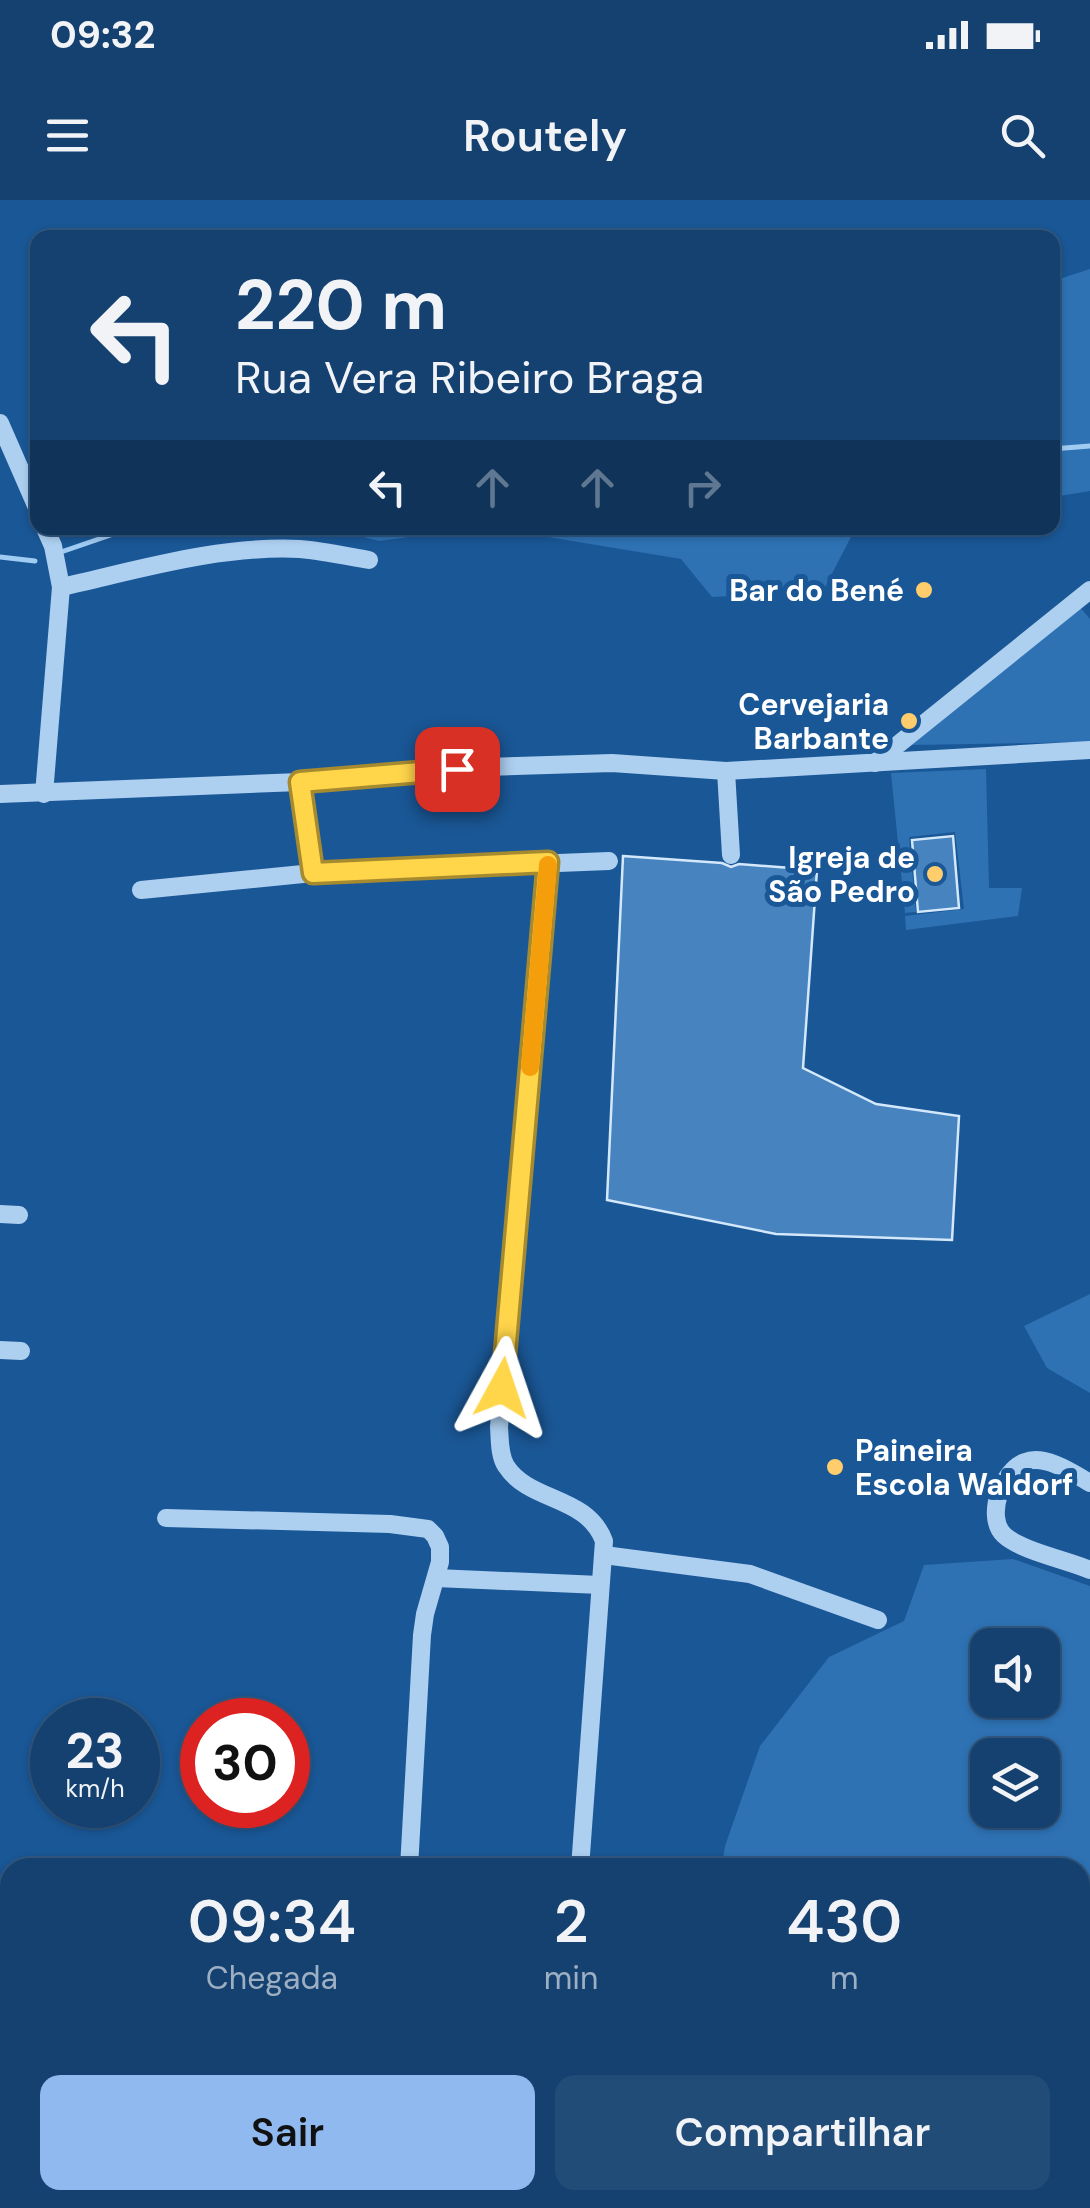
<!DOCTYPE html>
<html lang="pt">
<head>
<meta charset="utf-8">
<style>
  body { margin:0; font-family:"DM Sans",sans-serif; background:#214c78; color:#f1f3f6; height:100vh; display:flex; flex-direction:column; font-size:38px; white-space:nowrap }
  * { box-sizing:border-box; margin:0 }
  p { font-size:32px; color:#9dafc3 }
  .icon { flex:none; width:55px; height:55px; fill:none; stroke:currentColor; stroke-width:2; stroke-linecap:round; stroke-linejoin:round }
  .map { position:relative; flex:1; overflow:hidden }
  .details { position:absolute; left:0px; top:1658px; width:1090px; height:352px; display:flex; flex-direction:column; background:#144170; border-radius:30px 30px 0 0; box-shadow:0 2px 8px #0004,0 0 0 2px #335a83 }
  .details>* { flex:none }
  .top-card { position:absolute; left:30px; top:30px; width:1030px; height:305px; border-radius:20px; box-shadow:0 2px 8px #0004,0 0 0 2px #335a83; background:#144170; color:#f1f3f6; overflow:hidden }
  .fabs { position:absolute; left:970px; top:1428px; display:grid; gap:20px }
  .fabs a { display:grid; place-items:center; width:90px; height:90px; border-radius:20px; background:#144170; box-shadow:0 2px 8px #0004,0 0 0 2px #335a83; font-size:50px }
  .speed { position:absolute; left:30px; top:1498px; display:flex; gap:20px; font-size:50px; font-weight:700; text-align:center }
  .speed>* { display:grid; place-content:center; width:130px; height:130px; border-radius:50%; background:#144170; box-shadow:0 2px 8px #0004,0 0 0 2px #335a83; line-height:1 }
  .speed small { font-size:25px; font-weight:400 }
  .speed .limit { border:15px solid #d22; background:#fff; color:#111 }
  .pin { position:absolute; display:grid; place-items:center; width:85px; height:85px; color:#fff; margin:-42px; border-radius:20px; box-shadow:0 5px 15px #0006 }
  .me { position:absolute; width:110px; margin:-55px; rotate:5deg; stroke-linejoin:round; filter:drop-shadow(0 0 8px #0008) }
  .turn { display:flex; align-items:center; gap:35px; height:210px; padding:0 40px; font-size:45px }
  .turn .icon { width:130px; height:130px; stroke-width:2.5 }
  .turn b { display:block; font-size:70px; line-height:85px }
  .lanes { display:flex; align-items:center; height:95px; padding:0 40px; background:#0003; justify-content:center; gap:50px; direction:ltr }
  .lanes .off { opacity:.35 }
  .eta { display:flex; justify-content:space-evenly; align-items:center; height:170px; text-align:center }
  .eta b { font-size:60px; font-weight:600; line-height:70px }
  .button { display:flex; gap:20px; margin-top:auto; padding:20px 40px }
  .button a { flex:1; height:115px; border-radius:20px; background:#90b9f0; color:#111; font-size:40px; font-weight:600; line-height:115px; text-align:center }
  .button a+a { background:#214c78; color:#f1f3f6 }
  .status { display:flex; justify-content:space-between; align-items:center; height:70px; padding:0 50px; background:#144170; direction:ltr }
  .status svg { height:28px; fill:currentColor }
  header { display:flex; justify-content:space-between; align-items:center; height:130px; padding:0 40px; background:#144170; font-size:45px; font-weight:600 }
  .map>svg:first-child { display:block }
  .green { fill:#2e72b4; fill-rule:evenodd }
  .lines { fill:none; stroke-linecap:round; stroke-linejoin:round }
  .stream { stroke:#a0cbf2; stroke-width:5 }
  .building { fill:#4783be; stroke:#d4e8fb; stroke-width:2.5 }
  .minor { stroke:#adcff0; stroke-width:18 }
  .route-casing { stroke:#a68a30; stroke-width:25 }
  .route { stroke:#ffd54a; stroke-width:18 }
  .slow { stroke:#f59e0b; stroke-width:18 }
  .poi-dot { fill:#ffcd6c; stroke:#1a5796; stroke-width:4 }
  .labels { text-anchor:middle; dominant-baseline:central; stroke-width:10; stroke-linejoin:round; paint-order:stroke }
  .poi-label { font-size:30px; font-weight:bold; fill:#fff; stroke:#1a5796; text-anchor:end }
</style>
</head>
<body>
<div class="status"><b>09:32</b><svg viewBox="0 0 49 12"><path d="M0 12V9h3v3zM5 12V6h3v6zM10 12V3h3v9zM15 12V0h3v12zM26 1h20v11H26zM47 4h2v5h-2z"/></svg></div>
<header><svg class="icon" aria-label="menu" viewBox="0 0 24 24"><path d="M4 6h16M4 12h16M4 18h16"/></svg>Routely<svg class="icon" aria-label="search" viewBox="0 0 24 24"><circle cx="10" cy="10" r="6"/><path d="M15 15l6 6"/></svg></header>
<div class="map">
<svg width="1090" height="2008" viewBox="0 0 1090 2008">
  <rect width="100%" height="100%" fill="#1a5796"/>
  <g class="green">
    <polygon points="1090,69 1090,291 1053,297 1053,81"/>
    <polygon points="328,328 886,328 852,335 823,391 712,397 681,359 548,337 446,332 379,341"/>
    <polygon points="1079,406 1090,419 1090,542 910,545"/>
    <polygon points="986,569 989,688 1022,688 1018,716 906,730 905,716 964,709 955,632 909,637 916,712 905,713 891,573"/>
    <polygon points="1090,1094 1090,1193 1047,1168 1024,1126"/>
    <path d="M1013,1359L1090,1386V2008H848L850,2000H1080V1668L722,1667L725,1646L760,1546L829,1457L904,1421L924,1365ZM1042,1445V1500H988V1445ZM1042,1555V1610H988V1555Z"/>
    <polygon points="362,2000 628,2000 651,2008 360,2008"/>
  </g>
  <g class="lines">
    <g class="stream">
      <polyline points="1052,249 1090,246"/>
      <polyline points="64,351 131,328"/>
      <polyline points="0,357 35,361"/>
    </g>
  </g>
  <g class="building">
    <polygon points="953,636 959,708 918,712 912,640"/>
    <polygon points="623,656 722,663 731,667 739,664 817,670 803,868 876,904 959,916 952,1040 776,1034 607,1000"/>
  </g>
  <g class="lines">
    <g class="minor">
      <polyline points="0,223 38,310"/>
      <path d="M61,387C138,370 219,345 300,349C323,351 346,356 369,360"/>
      <polyline points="875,563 1090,390"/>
      <polyline points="726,571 731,655"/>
      <polyline points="300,582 313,673"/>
      <polyline points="0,594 300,582 485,567 612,563 726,571 1090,550"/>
      <polyline points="44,594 61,387 53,346 45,328"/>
      <path d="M548,662L499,1227C500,1239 499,1255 506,1266C530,1303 587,1295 604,1341L580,1668"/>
      <polyline points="141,690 313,673 609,661"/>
      <polyline points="0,1014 19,1015"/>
      <polyline points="0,1150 21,1151"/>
      <path d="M1090,1283C1073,1273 1045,1254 1025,1262C1002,1270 985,1317 1004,1335C1021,1351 1067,1360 1090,1370"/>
      <polyline points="166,1318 390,1324 428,1329 435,1336 440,1347 440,1362 425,1414 422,1435 409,1668"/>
      <polyline points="604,1355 750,1374 878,1420"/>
      <polyline points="436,1378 600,1385"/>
      <polyline points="0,1728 10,1728"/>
      <polyline points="0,1853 10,1853"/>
      <polyline points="736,2000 743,2008"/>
    </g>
  </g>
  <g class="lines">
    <defs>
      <polyline id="route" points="457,569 300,582 313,673 548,662 502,1188"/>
    </defs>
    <use href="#route" class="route-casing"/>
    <use href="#route" class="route"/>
    <polyline class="slow" points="530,867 548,665"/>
  </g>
  <g class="poi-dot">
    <circle cx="924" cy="390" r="10"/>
    <circle cx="909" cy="521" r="10"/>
    <circle cx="935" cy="674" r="10"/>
    <circle cx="835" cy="1267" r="10"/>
  </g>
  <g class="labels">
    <g class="poi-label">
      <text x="904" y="390">Bar do Bené</text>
      <text x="889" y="504">Cervejaria<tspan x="889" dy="34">Barbante</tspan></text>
      <text x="915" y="657">Igreja de<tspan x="915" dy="34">São Pedro</tspan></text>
      <text x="855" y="1250" text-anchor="start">Paineira<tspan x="855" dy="34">Escola Waldorf</tspan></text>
    </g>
  </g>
</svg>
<div class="fabs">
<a><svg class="icon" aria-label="sound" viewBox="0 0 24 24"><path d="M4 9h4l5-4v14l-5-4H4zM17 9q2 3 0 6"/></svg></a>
<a><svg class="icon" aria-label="layers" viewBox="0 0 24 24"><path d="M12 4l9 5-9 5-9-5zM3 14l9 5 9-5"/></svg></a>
</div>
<div class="speed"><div>23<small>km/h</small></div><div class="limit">30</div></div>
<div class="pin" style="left:457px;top:569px;background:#d93025"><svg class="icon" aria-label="arrive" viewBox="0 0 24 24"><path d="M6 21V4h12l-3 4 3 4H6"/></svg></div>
<svg class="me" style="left:502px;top:1188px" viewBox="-20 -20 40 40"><path d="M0-17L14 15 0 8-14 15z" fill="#ffd54a" stroke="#fff" stroke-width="4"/></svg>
<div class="top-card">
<div class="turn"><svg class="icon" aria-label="left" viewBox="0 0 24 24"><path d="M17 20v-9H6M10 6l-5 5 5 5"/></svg><div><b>220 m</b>Rua Vera Ribeiro Braga</div></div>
<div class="lanes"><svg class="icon" aria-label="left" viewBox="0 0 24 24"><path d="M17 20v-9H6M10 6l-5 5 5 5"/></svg><svg class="icon off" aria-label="ahead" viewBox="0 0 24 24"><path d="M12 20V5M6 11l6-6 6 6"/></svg><svg class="icon off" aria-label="ahead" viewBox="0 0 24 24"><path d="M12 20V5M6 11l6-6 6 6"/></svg><svg class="icon off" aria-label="right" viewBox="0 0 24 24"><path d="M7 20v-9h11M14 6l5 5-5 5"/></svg></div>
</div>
<section class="details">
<div class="eta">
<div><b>09:34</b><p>Chegada</p></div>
<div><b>2</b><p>min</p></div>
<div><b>430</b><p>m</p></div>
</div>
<div class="button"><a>Sair</a><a>Compartilhar</a></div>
</section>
</div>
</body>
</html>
